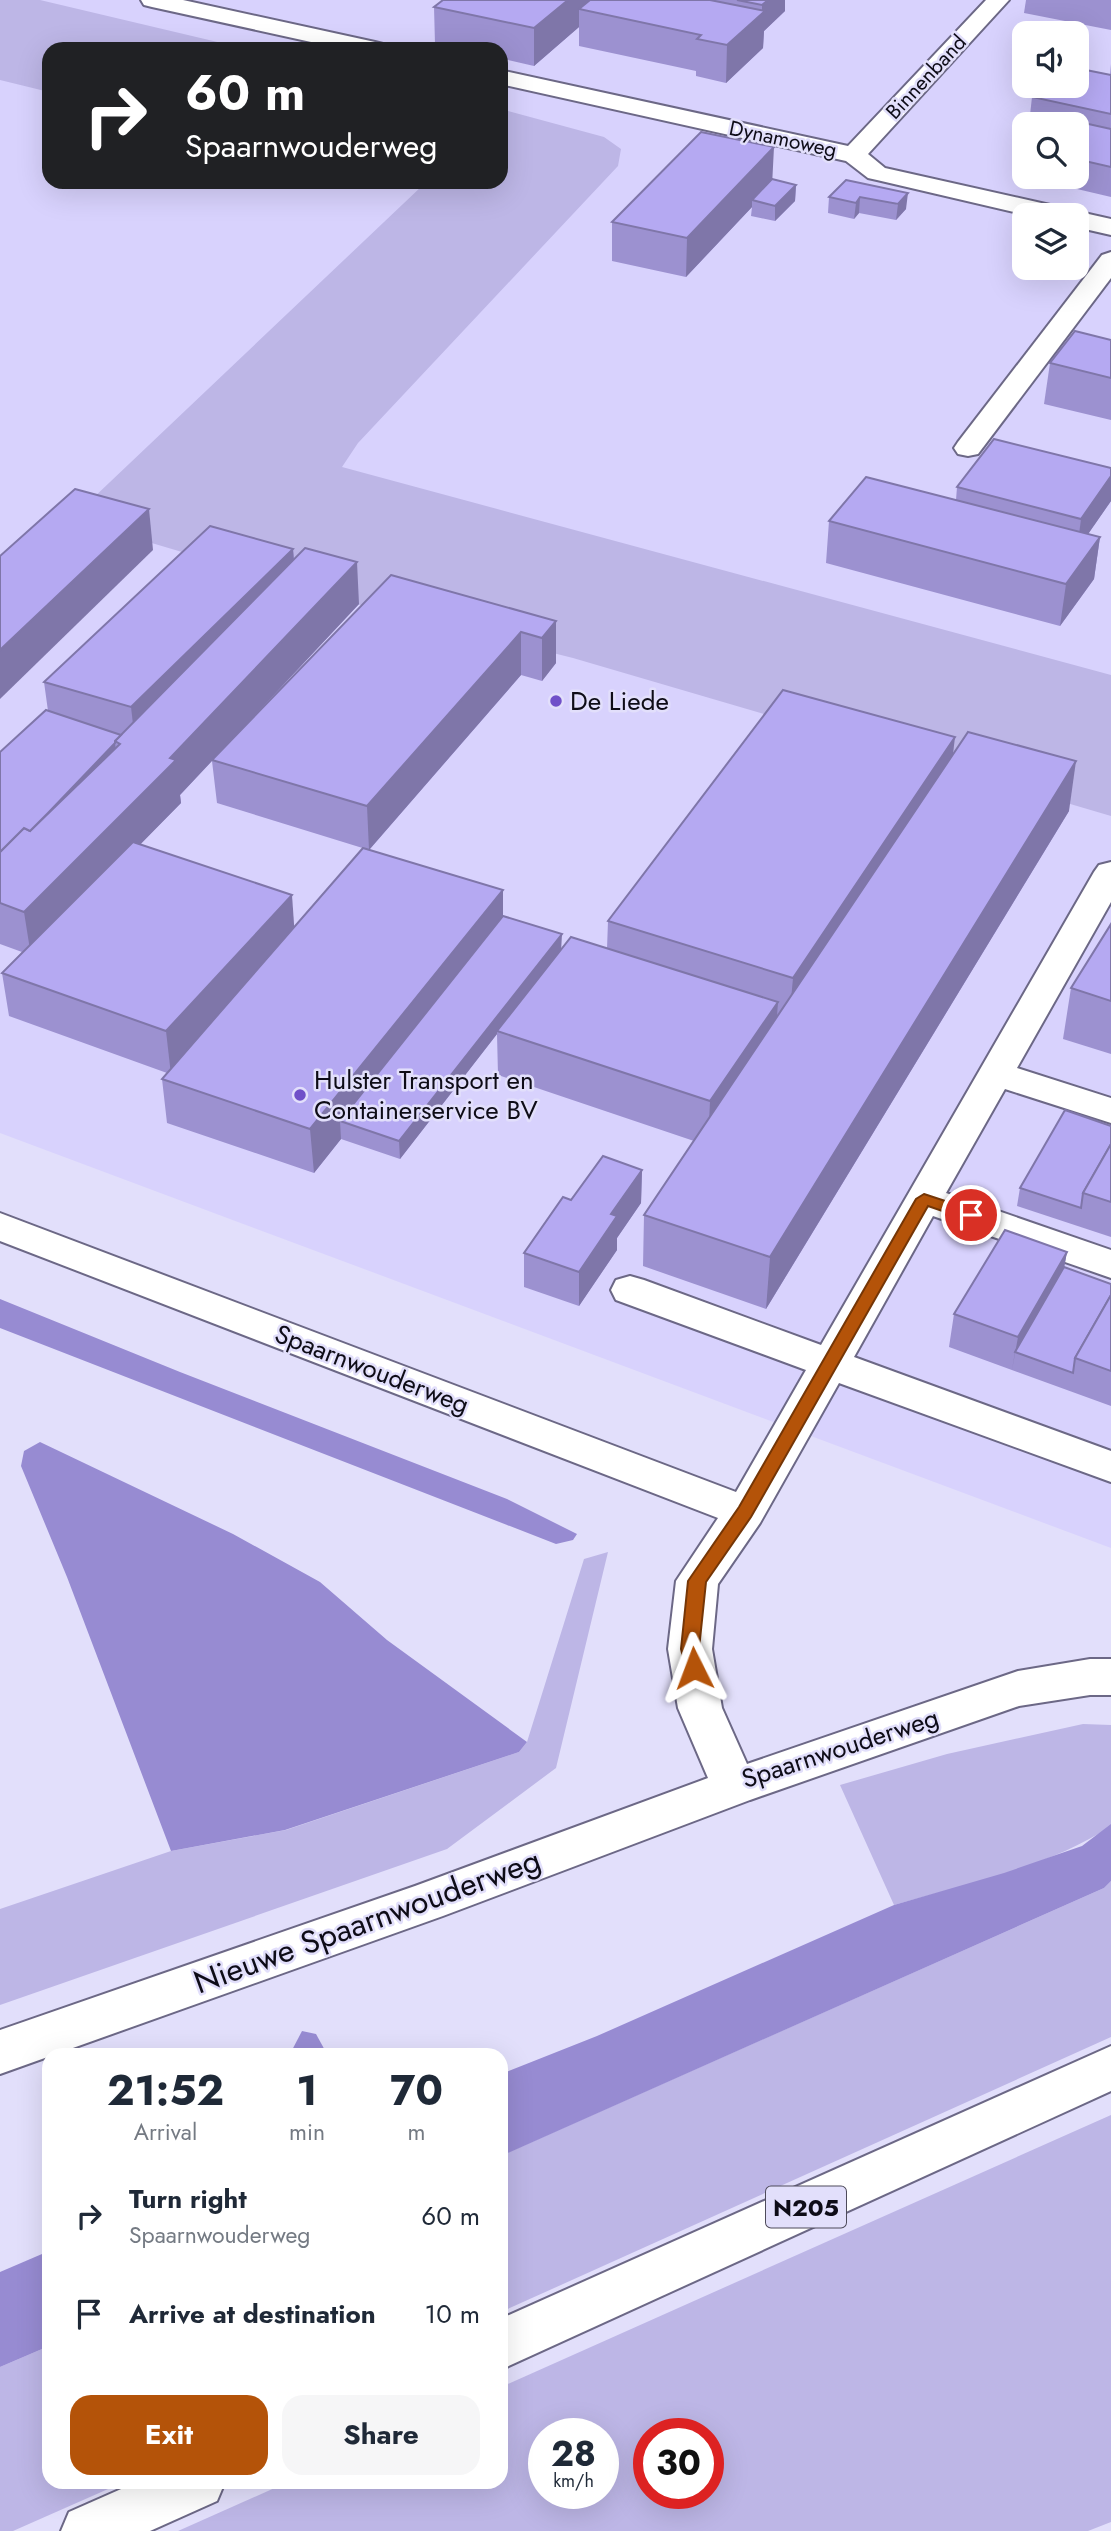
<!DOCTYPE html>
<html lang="en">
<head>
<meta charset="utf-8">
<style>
  body { margin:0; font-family:Jost,sans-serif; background:#f6f6f7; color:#1f2937; height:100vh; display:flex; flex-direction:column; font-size:26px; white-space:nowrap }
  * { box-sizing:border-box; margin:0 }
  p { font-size:23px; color:#747a83 }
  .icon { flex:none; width:38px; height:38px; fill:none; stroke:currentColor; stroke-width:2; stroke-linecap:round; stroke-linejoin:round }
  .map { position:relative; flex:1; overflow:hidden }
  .drawer { position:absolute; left:42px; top:2048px; width:466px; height:441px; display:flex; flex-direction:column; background:#fff; border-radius:21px; box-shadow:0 7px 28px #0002 }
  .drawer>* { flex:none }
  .guide { position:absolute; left:42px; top:42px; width:466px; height:147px; border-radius:21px; box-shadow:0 7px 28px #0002; background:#202124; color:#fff; overflow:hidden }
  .buttons { position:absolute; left:1012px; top:21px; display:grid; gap:14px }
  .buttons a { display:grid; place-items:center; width:77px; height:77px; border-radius:14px; background:#fff; box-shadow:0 7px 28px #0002; font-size:35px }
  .speed { position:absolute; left:528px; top:2418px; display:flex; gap:14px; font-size:35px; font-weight:700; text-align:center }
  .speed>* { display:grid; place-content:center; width:91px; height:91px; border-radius:50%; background:#fff; box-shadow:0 7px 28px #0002; line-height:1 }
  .speed small { font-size:18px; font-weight:400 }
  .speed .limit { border:10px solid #d22; background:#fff; color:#111 }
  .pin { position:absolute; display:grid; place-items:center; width:60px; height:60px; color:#fff; margin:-30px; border:4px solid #fff; border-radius:50%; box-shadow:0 2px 7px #0007 }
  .me { position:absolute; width:77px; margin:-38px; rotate:357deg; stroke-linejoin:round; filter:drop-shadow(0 0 5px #0008) }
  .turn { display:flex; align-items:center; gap:24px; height:147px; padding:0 28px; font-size:32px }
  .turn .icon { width:91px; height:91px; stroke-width:2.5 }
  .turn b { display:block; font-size:49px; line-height:60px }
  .eta { display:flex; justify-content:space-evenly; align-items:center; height:119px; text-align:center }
  .eta b { font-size:42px; font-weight:700; line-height:49px }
  .button { display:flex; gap:14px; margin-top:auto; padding:14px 28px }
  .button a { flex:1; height:80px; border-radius:21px; background:#b45309; color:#fff; font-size:28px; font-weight:700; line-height:80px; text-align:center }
  .button a+a { background:#f6f6f7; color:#1f2937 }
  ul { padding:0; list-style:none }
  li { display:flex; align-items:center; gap:21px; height:98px; padding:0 28px }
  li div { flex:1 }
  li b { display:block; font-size:26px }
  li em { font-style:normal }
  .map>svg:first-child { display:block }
  .built { fill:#d8d2fd; fill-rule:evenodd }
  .green { fill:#bdb6e6; fill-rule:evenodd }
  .water { fill:#978bd2 }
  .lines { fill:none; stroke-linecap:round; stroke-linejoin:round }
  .minor-casing { stroke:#6c6886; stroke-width:4 }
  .highway-casing { stroke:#6c6886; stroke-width:4 }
  .minor { fill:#fff; fill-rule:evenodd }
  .highway { fill:#fff; fill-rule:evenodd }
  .wall { fill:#9c91d0 }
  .shaded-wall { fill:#7f76a9 }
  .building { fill:#b5a9f2; stroke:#7f76a9; stroke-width:2 }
  .route { fill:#b45309; stroke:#753606; stroke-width:2 }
  .poi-dot { fill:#7050c9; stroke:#e2dffb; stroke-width:2.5 }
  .labels { text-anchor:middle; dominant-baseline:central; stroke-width:5; stroke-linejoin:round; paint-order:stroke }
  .far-street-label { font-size:21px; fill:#0e0c17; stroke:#e2dffb }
  .shield { fill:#e2dffb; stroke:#4e4b5b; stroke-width:2 }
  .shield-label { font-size:24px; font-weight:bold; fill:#0e0c17 }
  .poi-label { font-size:26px; fill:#0e0c17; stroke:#e2dffb; text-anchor:start }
  .street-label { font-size:26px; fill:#0e0c17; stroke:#e2dffb }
  .near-street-label { font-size:32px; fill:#0e0c17; stroke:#e2dffb }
</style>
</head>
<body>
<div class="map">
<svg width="1111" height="2531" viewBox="0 0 1111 2531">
  <rect width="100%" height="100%" fill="#e2dffb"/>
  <path class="built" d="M0,0H1111V1548L0,1133ZM1024,33H1076V86H1024ZM49,49H500V182H49ZM1024,124H1076V177H1024ZM1024,215H1076V268H1024Z"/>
  <g class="green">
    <polygon points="0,0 40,0 247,49 49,49 49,92 0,80"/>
    <polygon points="501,109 604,137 621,149 618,166 358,443 342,467 1111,675 1111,816 573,658 364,606 71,519 423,185 415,182 500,182"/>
    <polygon points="608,1552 556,1768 447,1849 0,2005 0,1909 171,1851 286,1830 519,1752 527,1742 584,1559"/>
    <path d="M1083,1724L1111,1725V1826C1047,1868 966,1884 894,1905L840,1785L947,1754Z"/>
    <polygon points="1111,1881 1111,2037 501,2312 500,2156 1104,1888"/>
    <path d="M1111,2115V2522L1088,2531H178L288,2482H500L501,2387ZM544,2434H604V2494H544ZM649,2434H709V2494H649Z"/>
    <polygon points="49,2346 49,2482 124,2482 13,2531 0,2531 0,2367"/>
  </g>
  <g class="water">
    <polygon points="0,1299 180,1372 507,1499 577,1534 573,1540 556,1544 0,1328"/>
    <polygon points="40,1442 233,1534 320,1582 387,1640 527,1742 519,1752 285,1830 171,1851 67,1577 21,1466 24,1451"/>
    <polygon points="1111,1824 1111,1881 1104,1888 501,2156 501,2074 597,2036 894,1905 1004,1873 1082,1846"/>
    <polygon points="302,2031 316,2034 327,2054 290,2054"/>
    <polygon points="49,2251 49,2346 0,2367 0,2272"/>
  </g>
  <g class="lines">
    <defs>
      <g id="minor">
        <polygon points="141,0 183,0 375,42 383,44 387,49 343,49 152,7 144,5"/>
        <path d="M986,0H1009L868,154L885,168L1059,207C1075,211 1093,215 1111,219V235L1076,227V215H1027L877,180L868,178L846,161L500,84V70L848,146Z"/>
        <polygon points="1111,252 1111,278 978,454 968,456 958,454 954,448 958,442 1102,255"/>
        <polygon points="1111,862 1111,902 1017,1068 1111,1098 1111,1123 1005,1089 946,1193 1111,1250 1111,1278 933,1216 854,1357 1111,1451 1111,1482 839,1383 760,1523 718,1584 712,1649 722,1708 747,1764 1018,1671 1090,1659 1111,1659 1111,1695 1090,1695 1019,1706 750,1800 443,1916 0,2074 0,2030 415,1886 708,1778 678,1708 668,1649 676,1581 718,1518 0,1241 0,1213 736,1492 806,1370 616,1300 611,1290 616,1280 630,1276 644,1280 821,1345 1094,872 1099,865"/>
      </g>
      <g id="highway">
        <polygon points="1111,2046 1111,2091 500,2370 500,2319"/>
        <polygon points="137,2482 225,2482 217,2501 150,2531 61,2531 69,2512"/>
      </g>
    </defs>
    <use href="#minor" class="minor-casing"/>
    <use href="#highway" class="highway-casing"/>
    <use href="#minor" class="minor"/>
    <use href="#highway" class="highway"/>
  </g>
  <g class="wall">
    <polygon points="443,0 785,0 785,11 764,31 763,48 726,83 696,76 696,71 579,46 579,27 534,66 500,58 500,49 459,49 435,44 434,7"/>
    <polygon points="1026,0 1111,0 1111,30 1024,13"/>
    <polygon points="1111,64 1111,197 1026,177 1076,177 1076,124 1029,124 1032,97 1110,75"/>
    <polygon points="772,180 796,185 795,201 775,221 751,216 752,207 686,277 612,261 612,222"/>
    <polygon points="846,180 906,209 896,220 859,213 854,219 828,213 829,197"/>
    <polygon points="1111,340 1111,420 1044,404 1050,363"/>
    <polygon points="1111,468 1111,501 1088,534 1100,537 1094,579 1060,626 826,563 829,521 956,500 957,487"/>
    <polygon points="293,549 294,559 359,604 229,743 391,575 556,621 556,663 542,681 521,675 369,850 217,803 212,761 180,795 181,803 140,844 295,927 503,890 503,916 561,949 607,949 608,921 953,753 1069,811 766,1309 643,1266 644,1215 694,1141 498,1075 497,1034 400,1159 341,1139 314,1173 167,1123 162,1079 167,1073 9,1016 2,973 22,952 0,944 0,752 48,711 44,682"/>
    <polygon points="1111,924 1111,1054 1063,1039 1071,988"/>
    <polygon points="1111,1126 1111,1237 1017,1206 1020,1188"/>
    <polygon points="642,1170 641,1203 617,1238 617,1250 579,1306 524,1287 524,1253 571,1200"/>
    <polygon points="1067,1252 1064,1267 1111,1284 1111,1406 949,1347 954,1314"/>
  </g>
  <g class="shaded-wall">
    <polygon points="568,0 598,0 579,9 579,27 534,66 534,28"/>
    <polygon points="768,0 785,0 785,11 764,31 763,48 726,83 727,45 762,14 762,5"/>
    <polygon points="774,147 772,186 752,200 752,207 686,277 687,238"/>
    <polygon points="796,185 795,201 775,221 775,206"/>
    <polygon points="908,193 906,209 896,220 898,204"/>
    <polygon points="860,197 859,213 854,219 856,203"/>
    <polygon points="1111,476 1111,501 1077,550 1081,519"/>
    <polygon points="149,509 153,550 0,699 0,650"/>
    <polygon points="1100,537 1094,579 1060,626 1066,584"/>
    <polygon points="293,549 296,591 136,750 131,707"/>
    <polygon points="357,562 359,604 180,795 181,803 31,956 24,912"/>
    <polygon points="556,621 556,663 542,681 542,638"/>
    <polygon points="521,632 521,675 369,850 367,806"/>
    <polygon points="955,737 950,780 789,1022 793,978"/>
    <polygon points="115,743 119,776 0,863"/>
    <polygon points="1076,761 1069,811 766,1309 770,1257"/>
    <polygon points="503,890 503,934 340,1121 341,1139 314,1173 310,1129"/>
    <polygon points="292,895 295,938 171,1075 166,1031"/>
    <polygon points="562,934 561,952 497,1031 497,1034 400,1159 399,1141"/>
    <polygon points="778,1002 775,1046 708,1145 710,1101"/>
    <polygon points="642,1170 641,1203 617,1238 617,1250 579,1306 579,1272 611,1214"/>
    <polygon points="1067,1252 1061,1285 1015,1352 1012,1370 1018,1337"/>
  </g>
  <g class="building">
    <polygon points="443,0 568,0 534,28 434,7"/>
    <polygon points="590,0 710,0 765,11 727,45 697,39 701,35 579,9"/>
    <polygon points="737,0 768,0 762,5"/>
    <polygon points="1076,68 1111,75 1111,114 1032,97 1042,86 1076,86"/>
    <polygon points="1057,117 1111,129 1111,167 1076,159 1076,124 1050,124"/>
    <polygon points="701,132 774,147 687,238 612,222"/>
    <polygon points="772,179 796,185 775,206 752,200"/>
    <polygon points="846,180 908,193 898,204 860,197 856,203 829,197"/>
    <polygon points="1075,331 1111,340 1111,378 1050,363"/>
    <polygon points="994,439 1111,468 1111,476 1081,519 957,487"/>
    <polygon points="866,477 1100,537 1066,584 829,521"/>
    <polygon points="75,489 149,509 0,650 0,556"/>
    <polygon points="210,526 293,549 131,707 44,682"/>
    <polygon points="305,548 357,562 170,758 176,760 24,912 0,903 0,852 24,828 30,831 120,744 115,741"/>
    <polygon points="391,575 556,621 542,638 521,632 367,806 212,760"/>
    <polygon points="783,690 955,737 793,978 608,921"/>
    <polygon points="46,710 121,735 115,741 115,743 48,813 30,831 24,828 0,852 0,752"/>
    <polygon points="968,732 1076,761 770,1257 644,1215"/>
    <polygon points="133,842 292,895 166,1031 2,973"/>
    <polygon points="363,848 503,890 310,1129 162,1079"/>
    <polygon points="503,916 562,934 399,1141 340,1121"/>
    <polygon points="1111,924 1111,1001 1071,988"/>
    <polygon points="571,937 778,1002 710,1101 497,1031"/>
    <polygon points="1065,1110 1111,1126 1111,1144 1083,1193 1081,1208 1020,1188"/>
    <polygon points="1111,1144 1111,1202 1083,1193"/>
    <polygon points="603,1156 642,1170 611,1214 617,1216 579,1272 524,1253 563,1197 571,1200"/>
    <polygon points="1005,1230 1067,1252 1018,1337 954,1314"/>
    <polygon points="1064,1267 1111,1284 1111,1295 1075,1358 1073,1373 1015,1352"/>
    <polygon points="1111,1295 1111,1371 1075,1358"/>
  </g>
  <polygon class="route" points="924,1194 976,1211 979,1215 971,1221 928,1206 751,1517 706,1582 699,1649 703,1668 700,1674 694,1676 687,1674 681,1649 688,1581 739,1507 916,1199"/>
  <g class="poi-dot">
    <circle cx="556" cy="701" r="7"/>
    <circle cx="300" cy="1095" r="7"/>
  </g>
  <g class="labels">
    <g class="far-street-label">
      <text transform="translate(926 77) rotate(-47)">Binnenband</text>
      <text transform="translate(783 139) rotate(12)">Dynamoweg</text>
    </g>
    <rect class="shield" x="766" y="2186.5" width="80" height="41" rx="5"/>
    <g class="shield-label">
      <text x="806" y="2207">N205</text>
    </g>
    <g class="poi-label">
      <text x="570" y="701">De Liede</text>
      <text x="314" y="1080">Hulster Transport en<tspan x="314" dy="30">Containerservice BV</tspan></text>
    </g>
    <g class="street-label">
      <text transform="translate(372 1369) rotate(21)">Spaarnwouderweg</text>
      <text transform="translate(840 1748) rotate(-18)">Spaarnwouderweg</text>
    </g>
    <g class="near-street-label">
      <text transform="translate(367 1921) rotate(-20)">Nieuwe Spaarnwouderweg</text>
    </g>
  </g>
</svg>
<div class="buttons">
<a><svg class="icon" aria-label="sound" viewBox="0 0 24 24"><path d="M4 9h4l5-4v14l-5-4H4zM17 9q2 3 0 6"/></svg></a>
<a><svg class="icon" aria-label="search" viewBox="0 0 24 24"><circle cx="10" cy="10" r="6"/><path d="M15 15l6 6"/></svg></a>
<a><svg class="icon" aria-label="layers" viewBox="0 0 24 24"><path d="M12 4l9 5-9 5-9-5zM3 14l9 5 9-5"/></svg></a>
</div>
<div class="speed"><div>28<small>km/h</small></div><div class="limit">30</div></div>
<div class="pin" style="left:971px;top:1215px;background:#d93025"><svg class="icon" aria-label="arrive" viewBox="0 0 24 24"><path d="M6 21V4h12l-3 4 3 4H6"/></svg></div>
<svg class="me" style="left:694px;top:1668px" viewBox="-20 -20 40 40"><path d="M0-17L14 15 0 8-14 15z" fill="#b45309" stroke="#fff" stroke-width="4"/></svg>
<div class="guide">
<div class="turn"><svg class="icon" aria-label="right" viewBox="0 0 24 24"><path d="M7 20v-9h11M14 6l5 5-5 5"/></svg><div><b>60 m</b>Spaarnwouderweg</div></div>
</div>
<section class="drawer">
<div class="eta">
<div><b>21:52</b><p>Arrival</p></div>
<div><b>1</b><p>min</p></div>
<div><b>70</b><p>m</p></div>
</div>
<ul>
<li><svg class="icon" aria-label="right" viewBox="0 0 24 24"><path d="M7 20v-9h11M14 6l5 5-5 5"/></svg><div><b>Turn right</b><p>Spaarnwouderweg</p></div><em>60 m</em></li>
<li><svg class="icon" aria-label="arrive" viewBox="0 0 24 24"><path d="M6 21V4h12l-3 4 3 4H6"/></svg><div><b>Arrive at destination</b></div><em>10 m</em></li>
</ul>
<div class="button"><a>Exit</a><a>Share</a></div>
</section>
</div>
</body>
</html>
